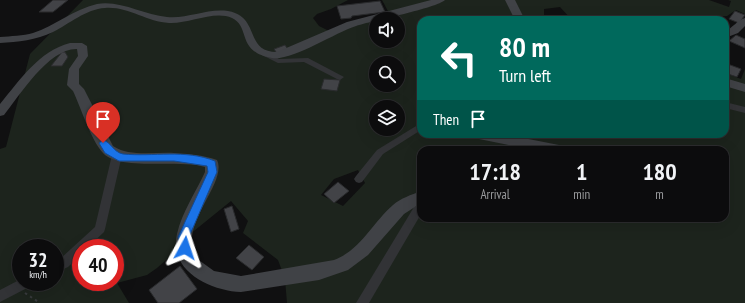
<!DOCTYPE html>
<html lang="en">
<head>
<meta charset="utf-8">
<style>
  body { margin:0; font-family:"PT Sans Narrow",sans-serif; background:#1a1a1b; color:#f1f3f6; height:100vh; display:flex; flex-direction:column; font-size:15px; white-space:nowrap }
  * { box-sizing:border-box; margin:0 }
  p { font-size:13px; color:#9a9b9d }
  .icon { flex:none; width:22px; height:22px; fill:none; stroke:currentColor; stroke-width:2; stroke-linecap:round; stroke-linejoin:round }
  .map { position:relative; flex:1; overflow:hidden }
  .drawer { position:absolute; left:417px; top:146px; width:312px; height:76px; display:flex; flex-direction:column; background:#0c0c0d; border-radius:12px; box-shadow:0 4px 16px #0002,0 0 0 1px #2c2c2e }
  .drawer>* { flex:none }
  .banner { position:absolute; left:417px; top:16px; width:312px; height:122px; border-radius:12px; box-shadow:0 4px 16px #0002,0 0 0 1px #2c2c2e; background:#00695c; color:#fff; overflow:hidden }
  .fabs { position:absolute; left:369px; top:12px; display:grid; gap:8px }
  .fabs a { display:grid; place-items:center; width:36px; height:36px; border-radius:50%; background:#0c0c0d; box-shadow:0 4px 16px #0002,0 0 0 1px #2c2c2e; font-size:20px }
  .speed { position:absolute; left:12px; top:239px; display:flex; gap:8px; font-size:20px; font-weight:700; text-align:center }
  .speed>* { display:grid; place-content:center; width:52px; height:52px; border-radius:50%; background:#0c0c0d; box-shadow:0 4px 16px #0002,0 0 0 1px #2c2c2e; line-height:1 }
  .speed small { font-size:10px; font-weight:400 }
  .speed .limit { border:6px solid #d22; background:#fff; color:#111 }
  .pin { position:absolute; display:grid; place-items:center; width:34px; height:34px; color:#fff; margin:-41px -17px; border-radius:50% 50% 50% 0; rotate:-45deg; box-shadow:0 0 4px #0007 }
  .pin .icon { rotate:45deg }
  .me { position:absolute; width:44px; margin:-22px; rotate:5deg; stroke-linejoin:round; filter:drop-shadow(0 0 3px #0008) }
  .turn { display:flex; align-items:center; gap:14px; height:84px; padding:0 16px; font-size:18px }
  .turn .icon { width:52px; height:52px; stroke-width:2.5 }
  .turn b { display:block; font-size:28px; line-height:34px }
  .then { display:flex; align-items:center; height:38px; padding:0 16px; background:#0003; gap:8px; font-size:15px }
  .eta { display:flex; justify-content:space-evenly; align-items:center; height:68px; text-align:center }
  .eta b { font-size:24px; font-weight:700; line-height:28px }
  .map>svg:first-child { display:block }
  .green { fill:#1d241d; fill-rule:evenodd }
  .building { fill:#424347; stroke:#2a2b2d }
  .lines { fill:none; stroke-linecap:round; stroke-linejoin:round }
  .path { stroke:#383a3d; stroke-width:2; stroke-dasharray:2.5 3.5; stroke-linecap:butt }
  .street { fill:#323336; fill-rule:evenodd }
  .secondary { fill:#404246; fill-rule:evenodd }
  .route { fill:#1a73e8; stroke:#114b97 }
</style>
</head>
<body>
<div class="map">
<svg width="745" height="303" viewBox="0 0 745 303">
  <rect width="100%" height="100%" fill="#101011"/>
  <path class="green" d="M83,0H348L331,9L317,14L313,18L319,26L331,32L389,13L382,0H709L729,7L731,1L728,0H745V14L736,10L727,16L674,20H572L560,7L544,9V17L530,20H421V134H725V73L741,79L745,69V303H287L285,279L278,260L243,233L248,221L231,201L189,235L174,253L157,268L147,275L117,283L129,303H0V149L6,147L30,54ZM376,19H398V41H376ZM376,63H398V85H376ZM376,107H398V129H376ZM421,150H725V218H421ZM358,170L365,183L343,206L321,195L334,179ZM21,248H55V282H21ZM81,248H115V282H81Z"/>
  <g class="building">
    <polygon points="53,0 68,0 53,12 39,12"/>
    <polygon points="380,1 385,12 352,16 351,18 341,19 337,6"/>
    <polygon points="735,11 745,15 739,23 729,19"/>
    <polygon points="736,35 745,39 745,48 729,41"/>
    <polygon points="285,45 289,51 278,55 274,49"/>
    <polygon points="62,52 65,52 68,57 62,66 51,66"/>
    <polygon points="725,63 741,69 737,77 725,73"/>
    <polygon points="324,79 340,80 337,91 321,89"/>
    <polygon points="338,182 349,191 334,203 324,194"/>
    <polygon points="232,206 239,229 231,232 224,209"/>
    <polygon points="249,245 264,257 252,270 236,258"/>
    <polygon points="180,266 197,289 179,303 158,303 149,290"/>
  </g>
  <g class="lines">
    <polyline class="path" points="25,293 40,303"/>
    <g class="street">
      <polygon points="262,51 268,51 279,59 308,58 344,77 340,80 337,79 304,62 278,63 262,55"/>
      <polygon points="725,102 745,107 745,113 725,108"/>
      <polygon points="421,123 421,130 383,154 362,182 359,183 356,182 354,179 356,176 377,150"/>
      <polygon points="117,151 120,152 122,155 105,229 104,232 87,248 81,248 81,254 68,267 55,273 55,262 60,259 95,227 112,155 114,152"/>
      <polygon points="421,205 421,214 369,303 356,303 414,207"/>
      <polygon points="21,279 21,282 33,282 31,286 0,302 0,290"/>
    </g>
    <g class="secondary">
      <path d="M431,0H445C437,8 371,21 356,26C334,33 293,61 272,58C236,52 251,27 232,18C214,10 189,24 169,23C147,22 127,6 105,8C86,9 69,24 53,32C36,40 18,42 0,43V37C11,36 23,36 33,33C55,26 74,9 97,4C121,0 143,15 167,17C188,19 207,8 228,11C261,17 244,52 277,52L347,22Z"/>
      <polygon points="505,0 515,0 525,20 515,20"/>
      <path d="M745,18V26L738,33L725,38V31C733,28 737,20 745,18Z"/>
      <path d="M70,43H82L87,46L88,56L79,69V84L84,89L113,146C129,157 154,152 174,153C188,154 203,155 217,160C228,183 177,225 196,258L214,271L241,276L334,260C361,250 373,222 393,205C401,198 411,195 421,191V203L404,214L368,255L348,270L319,280L241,292C211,291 168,271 177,234C182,212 196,192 205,172V167C179,159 119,171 103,153C91,140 81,108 73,91L67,85L69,69L78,56L77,49C49,48 20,95 4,115L0,116V104C20,80 39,51 70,43Z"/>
      <polygon points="725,78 745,84 745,92 725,86"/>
      <polygon points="473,134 503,134 559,145 564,146 565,150 534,150 479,139 475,137"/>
    </g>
  </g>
  <path class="route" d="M103,140C111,142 113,152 123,154C153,157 185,149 215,161L217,172L189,237L190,248L189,251L185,253L181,251L178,237L208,172L207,166L174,161H119L105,153L99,143Z"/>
</svg>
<div class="fabs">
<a><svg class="icon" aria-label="sound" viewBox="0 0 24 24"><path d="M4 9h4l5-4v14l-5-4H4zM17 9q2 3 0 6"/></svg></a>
<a><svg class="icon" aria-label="search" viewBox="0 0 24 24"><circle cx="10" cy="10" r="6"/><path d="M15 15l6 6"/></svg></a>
<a><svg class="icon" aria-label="layers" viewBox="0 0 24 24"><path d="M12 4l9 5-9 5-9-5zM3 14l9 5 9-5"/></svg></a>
</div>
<div class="speed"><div>32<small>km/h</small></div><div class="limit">40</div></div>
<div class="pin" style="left:103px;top:143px;background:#d93025"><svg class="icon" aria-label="arrive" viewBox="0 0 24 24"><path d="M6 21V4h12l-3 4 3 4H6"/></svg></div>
<svg class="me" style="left:185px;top:248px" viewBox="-20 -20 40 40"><path d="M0-17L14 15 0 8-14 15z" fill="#1a73e8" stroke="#fff" stroke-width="4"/></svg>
<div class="banner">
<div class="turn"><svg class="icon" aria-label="left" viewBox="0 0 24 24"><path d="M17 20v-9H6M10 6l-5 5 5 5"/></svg><div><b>80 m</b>Turn left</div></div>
<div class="then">Then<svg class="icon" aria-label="arrive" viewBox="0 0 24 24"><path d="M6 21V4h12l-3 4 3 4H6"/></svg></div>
</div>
<section class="drawer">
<div class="eta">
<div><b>17:18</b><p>Arrival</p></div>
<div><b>1</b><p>min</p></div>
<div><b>180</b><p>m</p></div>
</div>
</section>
</div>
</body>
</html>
